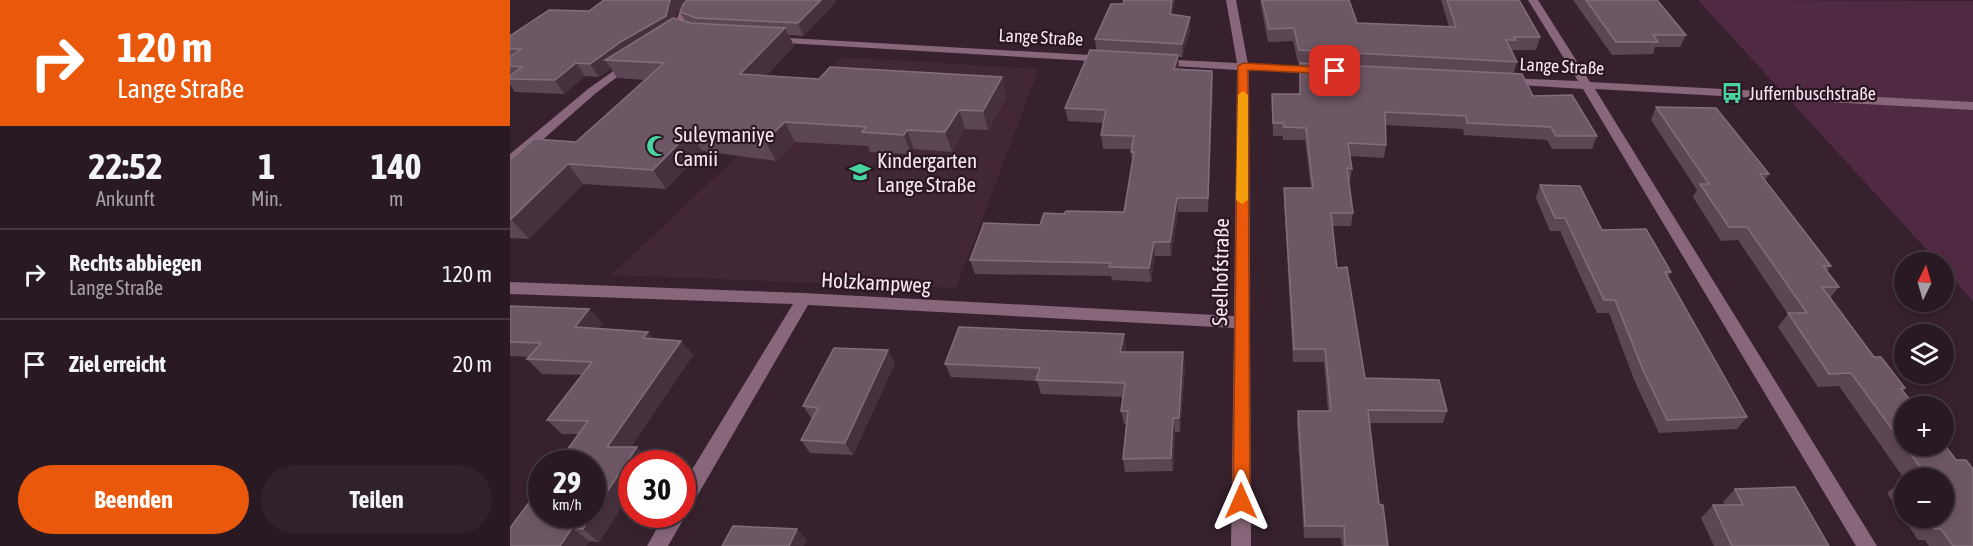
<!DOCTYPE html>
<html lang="de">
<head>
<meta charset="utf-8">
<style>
  body { margin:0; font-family:"Asap Condensed",sans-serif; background:#30222a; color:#f1f3f6; height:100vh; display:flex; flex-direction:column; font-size:22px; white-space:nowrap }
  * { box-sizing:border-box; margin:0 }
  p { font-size:20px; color:#a5a0a5 }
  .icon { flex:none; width:33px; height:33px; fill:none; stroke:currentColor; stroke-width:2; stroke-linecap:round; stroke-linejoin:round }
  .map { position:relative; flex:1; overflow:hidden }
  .side { display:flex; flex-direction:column; background:#281922; width:510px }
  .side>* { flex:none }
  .hud { background:#ea580c; color:#fff; overflow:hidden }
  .needle { width:39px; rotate:5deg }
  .buttons { position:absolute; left:1384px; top:252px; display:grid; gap:12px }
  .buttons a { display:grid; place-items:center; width:60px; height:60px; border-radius:50%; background:#281922; box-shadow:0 3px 9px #0003,0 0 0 2px #443840; font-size:30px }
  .speed { position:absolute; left:18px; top:450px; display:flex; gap:12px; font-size:30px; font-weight:700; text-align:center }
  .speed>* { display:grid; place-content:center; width:78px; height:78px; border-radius:50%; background:#281922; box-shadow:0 3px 9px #0003,0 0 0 2px #443840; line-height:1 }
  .speed small { font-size:15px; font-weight:400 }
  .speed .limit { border:9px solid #d22; background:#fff; color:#111 }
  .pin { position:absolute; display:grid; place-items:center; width:51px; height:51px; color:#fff; margin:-26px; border-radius:12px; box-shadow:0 3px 9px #0006 }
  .me { position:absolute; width:66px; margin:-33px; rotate:0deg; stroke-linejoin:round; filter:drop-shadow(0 0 4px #0008) }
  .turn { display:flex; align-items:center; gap:21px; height:126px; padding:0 18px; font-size:27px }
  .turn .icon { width:78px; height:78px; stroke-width:2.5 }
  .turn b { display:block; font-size:42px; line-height:51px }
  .eta { display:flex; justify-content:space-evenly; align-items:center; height:102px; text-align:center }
  .eta b { font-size:36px; font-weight:700; line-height:42px }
  .cta { display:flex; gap:12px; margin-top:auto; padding:12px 18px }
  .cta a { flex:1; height:69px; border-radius:36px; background:#ea580c; color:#fff; font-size:24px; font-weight:700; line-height:69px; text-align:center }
  .cta a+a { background:#30222a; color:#f1f3f6 }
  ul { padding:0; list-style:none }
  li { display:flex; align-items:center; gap:18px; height:90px; padding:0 18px; border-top:2px solid #443840 }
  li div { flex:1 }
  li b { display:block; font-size:22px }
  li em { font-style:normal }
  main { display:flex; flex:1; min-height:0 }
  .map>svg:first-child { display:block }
  .built { fill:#422737 }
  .green { fill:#502a42 }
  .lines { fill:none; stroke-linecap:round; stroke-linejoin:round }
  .minor { fill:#876779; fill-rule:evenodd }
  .wall { fill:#5d4654; fill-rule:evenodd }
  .shaded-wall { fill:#46303d }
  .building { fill:#6d5764; stroke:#826e7a; stroke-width:1.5 }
  .route { fill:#ea580c; stroke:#983908; stroke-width:1.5 }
  .slow { fill:#f59e0b }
  .labels { text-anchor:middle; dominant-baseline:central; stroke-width:4.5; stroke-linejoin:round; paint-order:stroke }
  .far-street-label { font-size:18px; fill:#f6e7ef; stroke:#2b1723 }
  .far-poi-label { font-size:18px; fill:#f6e7ef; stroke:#2b1723; text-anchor:start }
  .poi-label { font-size:21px; fill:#f6e7ef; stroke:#2b1723; text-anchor:start }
  .street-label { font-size:21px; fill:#f6e7ef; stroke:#2b1723 }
</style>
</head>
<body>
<main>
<section class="side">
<div class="hud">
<div class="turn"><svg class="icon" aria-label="right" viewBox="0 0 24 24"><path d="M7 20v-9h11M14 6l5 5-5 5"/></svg><div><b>120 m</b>Lange Straße</div></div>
</div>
<div class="eta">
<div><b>22:52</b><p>Ankunft</p></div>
<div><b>1</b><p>Min.</p></div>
<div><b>140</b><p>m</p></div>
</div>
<ul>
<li><svg class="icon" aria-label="right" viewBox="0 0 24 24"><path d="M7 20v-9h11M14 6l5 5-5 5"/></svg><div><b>Rechts abbiegen</b><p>Lange Straße</p></div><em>120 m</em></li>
<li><svg class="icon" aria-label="arrive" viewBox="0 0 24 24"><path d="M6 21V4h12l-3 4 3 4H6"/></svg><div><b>Ziel erreicht</b></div><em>20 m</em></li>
</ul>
<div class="cta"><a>Beenden</a><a>Teilen</a></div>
</section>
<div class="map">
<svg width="1463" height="546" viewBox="0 0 1463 546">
  <rect width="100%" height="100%" fill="#36212d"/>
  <polygon class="built" points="333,57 529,69 446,288 101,275"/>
  <polygon class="green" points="1188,0 1463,1 1463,301 1434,269 1434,262 1428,262"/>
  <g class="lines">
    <g class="minor">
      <polygon points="182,0 193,0 178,16 174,26 177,30 176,32 168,32 164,26 169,13"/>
      <polygon points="716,0 726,0 738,64 810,68 816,71 810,74 739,70 741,546 721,546 724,328 298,305 179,510 175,512 173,520 158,546 137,546 155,514 172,514 172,486 283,304 0,294 0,282 294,293 724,316 727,70 648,65 642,62 648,59 727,63"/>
      <polygon points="1018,0 1028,0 1080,82 1463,102 1463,110 1085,89 1367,546 1346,546 1073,89 996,84 990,81 996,78 1068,81"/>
      <polygon points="262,37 597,56 603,59 597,62 258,42 258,38"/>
      <polygon points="119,60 125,63 123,65 86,93 5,164 0,165 0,154 78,89"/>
    </g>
  </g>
  <g class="wall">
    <path d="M94,0H325L326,2L293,36L279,35L284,46L256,76L497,96L478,130L455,129L442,152L404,149L401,154L360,152L358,146L285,142L266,161L192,151L156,189L73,184L19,239L0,238V160L66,142L135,80L107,78L101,68L89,77L75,76L54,94L5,92L0,85V36L79,11ZM172,7L170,12L175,21L165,19L167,12Z"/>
    <polygon points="614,0 665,0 662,14 680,30 672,57 668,57 669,70 702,71 703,85 698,212 668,212 661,256 645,256 641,282 602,280 601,276 465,274 460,260 554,214 614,212 622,163 621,149 593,149 591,135 593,123 558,121 555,108 586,50 585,39 613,4"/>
    <polygon points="750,0 839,0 847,23 939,27 931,0 1009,0 1030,37 1026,50 1003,50 1002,53 1007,62 1003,74 1023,96 1087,136 1082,149 1042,149 1037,140 954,135 953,129 875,125 876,145 874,158 840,156 842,169 840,181 839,181 843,213 841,226 822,226 827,268 855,378 937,411 933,423 860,423 869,504 878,546 832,546 831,538 794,538 787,423 788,411 818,411 814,362 783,362 774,201 774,188 801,188 795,140 773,140 773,136 763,136 762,94 789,94 790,64 788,63 783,41 758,42"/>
    <polygon points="1063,0 1147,0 1176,35 1170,47 1145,47 1143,54 1102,55"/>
    <polygon points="1146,107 1206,108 1259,174 1255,180 1321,266 1317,271 1329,287 1320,298 1364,357 1371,357 1395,388 1393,390 1405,406 1395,406 1395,446 1434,446 1434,444 1446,460 1456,460 1463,469 1463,546 1419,546 1415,540 1408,540 1377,493 1392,481 1395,481 1395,518 1434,518 1434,478 1395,478 1395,480 1329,386 1308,387 1268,327 1278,314 1228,240 1211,241 1183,197 1187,190 1141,120"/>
    <polygon points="1030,185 1092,230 1161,272 1158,276 1237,417 1227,429 1149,433 1125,382 1099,313 1087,313 1050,231 1040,231 1026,198"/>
    <polygon points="0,306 79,309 93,324 89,328 138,332 144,339 171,341 183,355 121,447 141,461 89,542 79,541 76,546 0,546 69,434 52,434 37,420 72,375 32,374 17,359 19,357 0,356"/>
    <polygon points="616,347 615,352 675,366 670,432 665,432 663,471 615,472 613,459 616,424 614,424 611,411 613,397 531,394 527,381 441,377 435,364"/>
    <polygon points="385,363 343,455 300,453 291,440 302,419 293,406"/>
    <polygon points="1225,489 1319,546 1204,546 1191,518 1203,505 1215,505 1213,502"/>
  </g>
  <g class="shaded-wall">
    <polygon points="160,0 180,0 167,12 163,28 95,60 101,68 89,77 80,64 112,41"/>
    <polygon points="311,0 325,0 326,2 293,36 288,23"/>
    <polygon points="662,0 665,0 660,27 660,14"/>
    <polygon points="680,17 680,30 672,57 672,44"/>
    <polygon points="275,28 284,46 240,93 230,74"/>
    <polygon points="668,55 669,68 665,82 664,69"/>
    <polygon points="66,63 75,76 54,94 45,80"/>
    <polygon points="702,71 703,85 698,212 698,198"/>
    <polygon points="492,77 497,96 478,130 473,111"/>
    <polygon points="449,110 455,129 442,152 435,132"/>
    <polygon points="275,122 285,142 266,161 255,141"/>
    <polygon points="397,130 404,149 401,154 394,135"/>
    <polygon points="180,132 192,151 156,189 143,170"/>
    <polygon points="58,164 73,184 19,239 1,219"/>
    <polygon points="667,198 668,212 661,256 660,242"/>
    <polygon points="644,242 645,256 641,282 639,268"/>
    <polygon points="79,309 93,324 79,341 65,327"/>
    <polygon points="138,332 150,346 133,338"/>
    <polygon points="614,334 616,347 613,366 610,352"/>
    <polygon points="171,341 183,355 112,460 97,447"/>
    <polygon points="378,350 385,363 343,455 335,443"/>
    <polygon points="673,352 675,366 670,432 669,418"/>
    <polygon points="663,418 665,432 663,471 661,458"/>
    <polygon points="127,447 141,461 139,464 122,464 122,491 89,542 73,529"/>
    <polygon points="62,528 79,541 76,546 50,546"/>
    <polygon points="287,529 297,540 294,546 279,546"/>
  </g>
  <g class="building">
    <polygon points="94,0 160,0 156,16 112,41 80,64 66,63 45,80 0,79 0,76 12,67 0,66 0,57 11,49 0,49 0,36 39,10 79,11"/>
    <polygon points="177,0 311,0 288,23 186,18 170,12 173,5"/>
    <polygon points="614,0 662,0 660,14 680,17 672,44 585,39 601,4 613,4"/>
    <polygon points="752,0 839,0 847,23 946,27 937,0 1009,0 1030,37 1004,37 1006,40 996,40 1007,62 789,50 784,28 759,29"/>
    <polygon points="1076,0 1147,0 1176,35 1143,35 1148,42 1106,42"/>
    <polygon points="163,18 181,23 275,28 230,74 309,79 320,67 492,77 473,111 449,110 435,132 397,130 394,135 352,132 356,127 275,122 255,141 180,132 143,170 58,164 1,219 0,219 0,160 24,139 66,142 154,63 95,60"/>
    <polygon points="580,50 668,55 664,69 702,71 698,198 667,198 660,242 644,242 639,268 599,267 601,263 460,260 474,223 530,225 534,213 554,214 556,211 614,212 624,152 621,152 624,136 591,135 596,110 555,108"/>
    <polygon points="790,63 1012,74 1023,96 1062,95 1087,136 1046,136 1041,127 957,123 956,116 875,112 876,145 838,143 842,169 837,168 843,213 821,213 827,268 837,267 855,378 929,380 937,411 858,410 869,504 873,505 878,546 835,546 834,526 795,526 788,411 821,411 815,349 784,349 774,188 803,188 796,128 774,127 773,123 763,123 762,94 790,94"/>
    <polygon points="1146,107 1206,108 1259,174 1250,174 1321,266 1313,266 1329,287 1312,287 1364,357 1371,357 1395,388 1391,389 1405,406 1395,406 1395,446 1434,446 1434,444 1446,460 1456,460 1463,469 1463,546 1443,546 1431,529 1424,529 1416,518 1434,518 1434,478 1418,478 1341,373 1319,374 1278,313 1297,313 1237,227 1219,227 1190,184 1199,184"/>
    <polygon points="1030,185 1070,186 1092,230 1136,229 1161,272 1155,272 1237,417 1157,420 1133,370 1105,300 1094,300 1055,218 1045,218"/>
    <polygon points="0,306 79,309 65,327 138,332 133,338 171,341 97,447 127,447 82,514 82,464 47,464 78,421 37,420 82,362 17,359 31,343 0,342"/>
    <polygon points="449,327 614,334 610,352 673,352 669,418 663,418 661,458 613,459 618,411 611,411 615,383 526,380 530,368 435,364"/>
    <polygon points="324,348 378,350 335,443 291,440 308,408 293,406"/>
    <polygon points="32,485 32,514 82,514 73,529 62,528 50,546 0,546 0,528"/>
    <polygon points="1285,487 1319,546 1222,546 1203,505 1233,505 1225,489"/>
    <polygon points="223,526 287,529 279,546 212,546"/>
  </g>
  <polygon class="route" points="733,63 825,68 830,71 825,74 738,70 740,501 737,507 731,509 725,507 723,501 728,66"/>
  <polygon class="slow" points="733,91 738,95 738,200 732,204 726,200 728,95"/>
  <defs>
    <symbol id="bus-bare" viewBox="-9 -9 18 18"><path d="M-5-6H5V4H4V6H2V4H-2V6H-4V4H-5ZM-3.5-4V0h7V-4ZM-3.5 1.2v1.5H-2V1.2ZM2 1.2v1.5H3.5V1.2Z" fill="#47d49e" stroke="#2b1723" stroke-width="2.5" paint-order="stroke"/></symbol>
    <symbol id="mosque-bare" viewBox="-9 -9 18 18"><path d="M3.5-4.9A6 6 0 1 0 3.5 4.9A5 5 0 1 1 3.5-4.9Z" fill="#47d49e" stroke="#2b1723" stroke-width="2.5" paint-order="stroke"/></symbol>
    <symbol id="school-bare" viewBox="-9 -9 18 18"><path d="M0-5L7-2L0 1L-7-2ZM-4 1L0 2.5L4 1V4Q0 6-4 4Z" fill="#47d49e" stroke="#2b1723" stroke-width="2.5" paint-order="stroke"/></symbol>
  </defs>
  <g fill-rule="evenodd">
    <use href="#bus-bare" x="1207" y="78" width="30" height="30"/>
    <use href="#mosque-bare" x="132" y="131" width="30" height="30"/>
    <use href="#school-bare" x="335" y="157" width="30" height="30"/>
  </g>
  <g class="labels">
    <g class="far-street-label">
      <text transform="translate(531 37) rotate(3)">Lange Straße</text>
      <text transform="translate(1052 66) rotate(3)">Lange Straße</text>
    </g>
    <g class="far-poi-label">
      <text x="1239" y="93">Juffernbuschstraße</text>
    </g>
    <g class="poi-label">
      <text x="164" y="134">Suleymaniye<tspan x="164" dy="24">Camii</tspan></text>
      <text x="367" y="160">Kindergarten<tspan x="367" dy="24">Lange Straße</tspan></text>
    </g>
    <g class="street-label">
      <text transform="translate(710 272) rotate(-89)">Seelhofstraße</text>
      <text transform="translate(366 282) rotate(3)">Holzkampweg</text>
    </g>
  </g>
</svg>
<div class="buttons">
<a><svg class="needle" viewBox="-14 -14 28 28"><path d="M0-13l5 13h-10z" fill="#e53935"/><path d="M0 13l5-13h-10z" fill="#a5a0a5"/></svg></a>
<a><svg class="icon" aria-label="layers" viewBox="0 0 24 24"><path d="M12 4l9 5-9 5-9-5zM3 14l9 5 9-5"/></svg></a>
<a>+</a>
<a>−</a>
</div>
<div class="speed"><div>29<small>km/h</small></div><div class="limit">30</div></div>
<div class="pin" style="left:825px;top:71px;background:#d93025"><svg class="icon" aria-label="arrive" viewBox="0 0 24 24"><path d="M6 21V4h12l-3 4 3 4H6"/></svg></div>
<svg class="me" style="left:731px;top:501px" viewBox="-20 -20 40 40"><path d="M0-17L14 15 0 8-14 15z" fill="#ea580c" stroke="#fff" stroke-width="4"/></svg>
</div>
</main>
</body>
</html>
